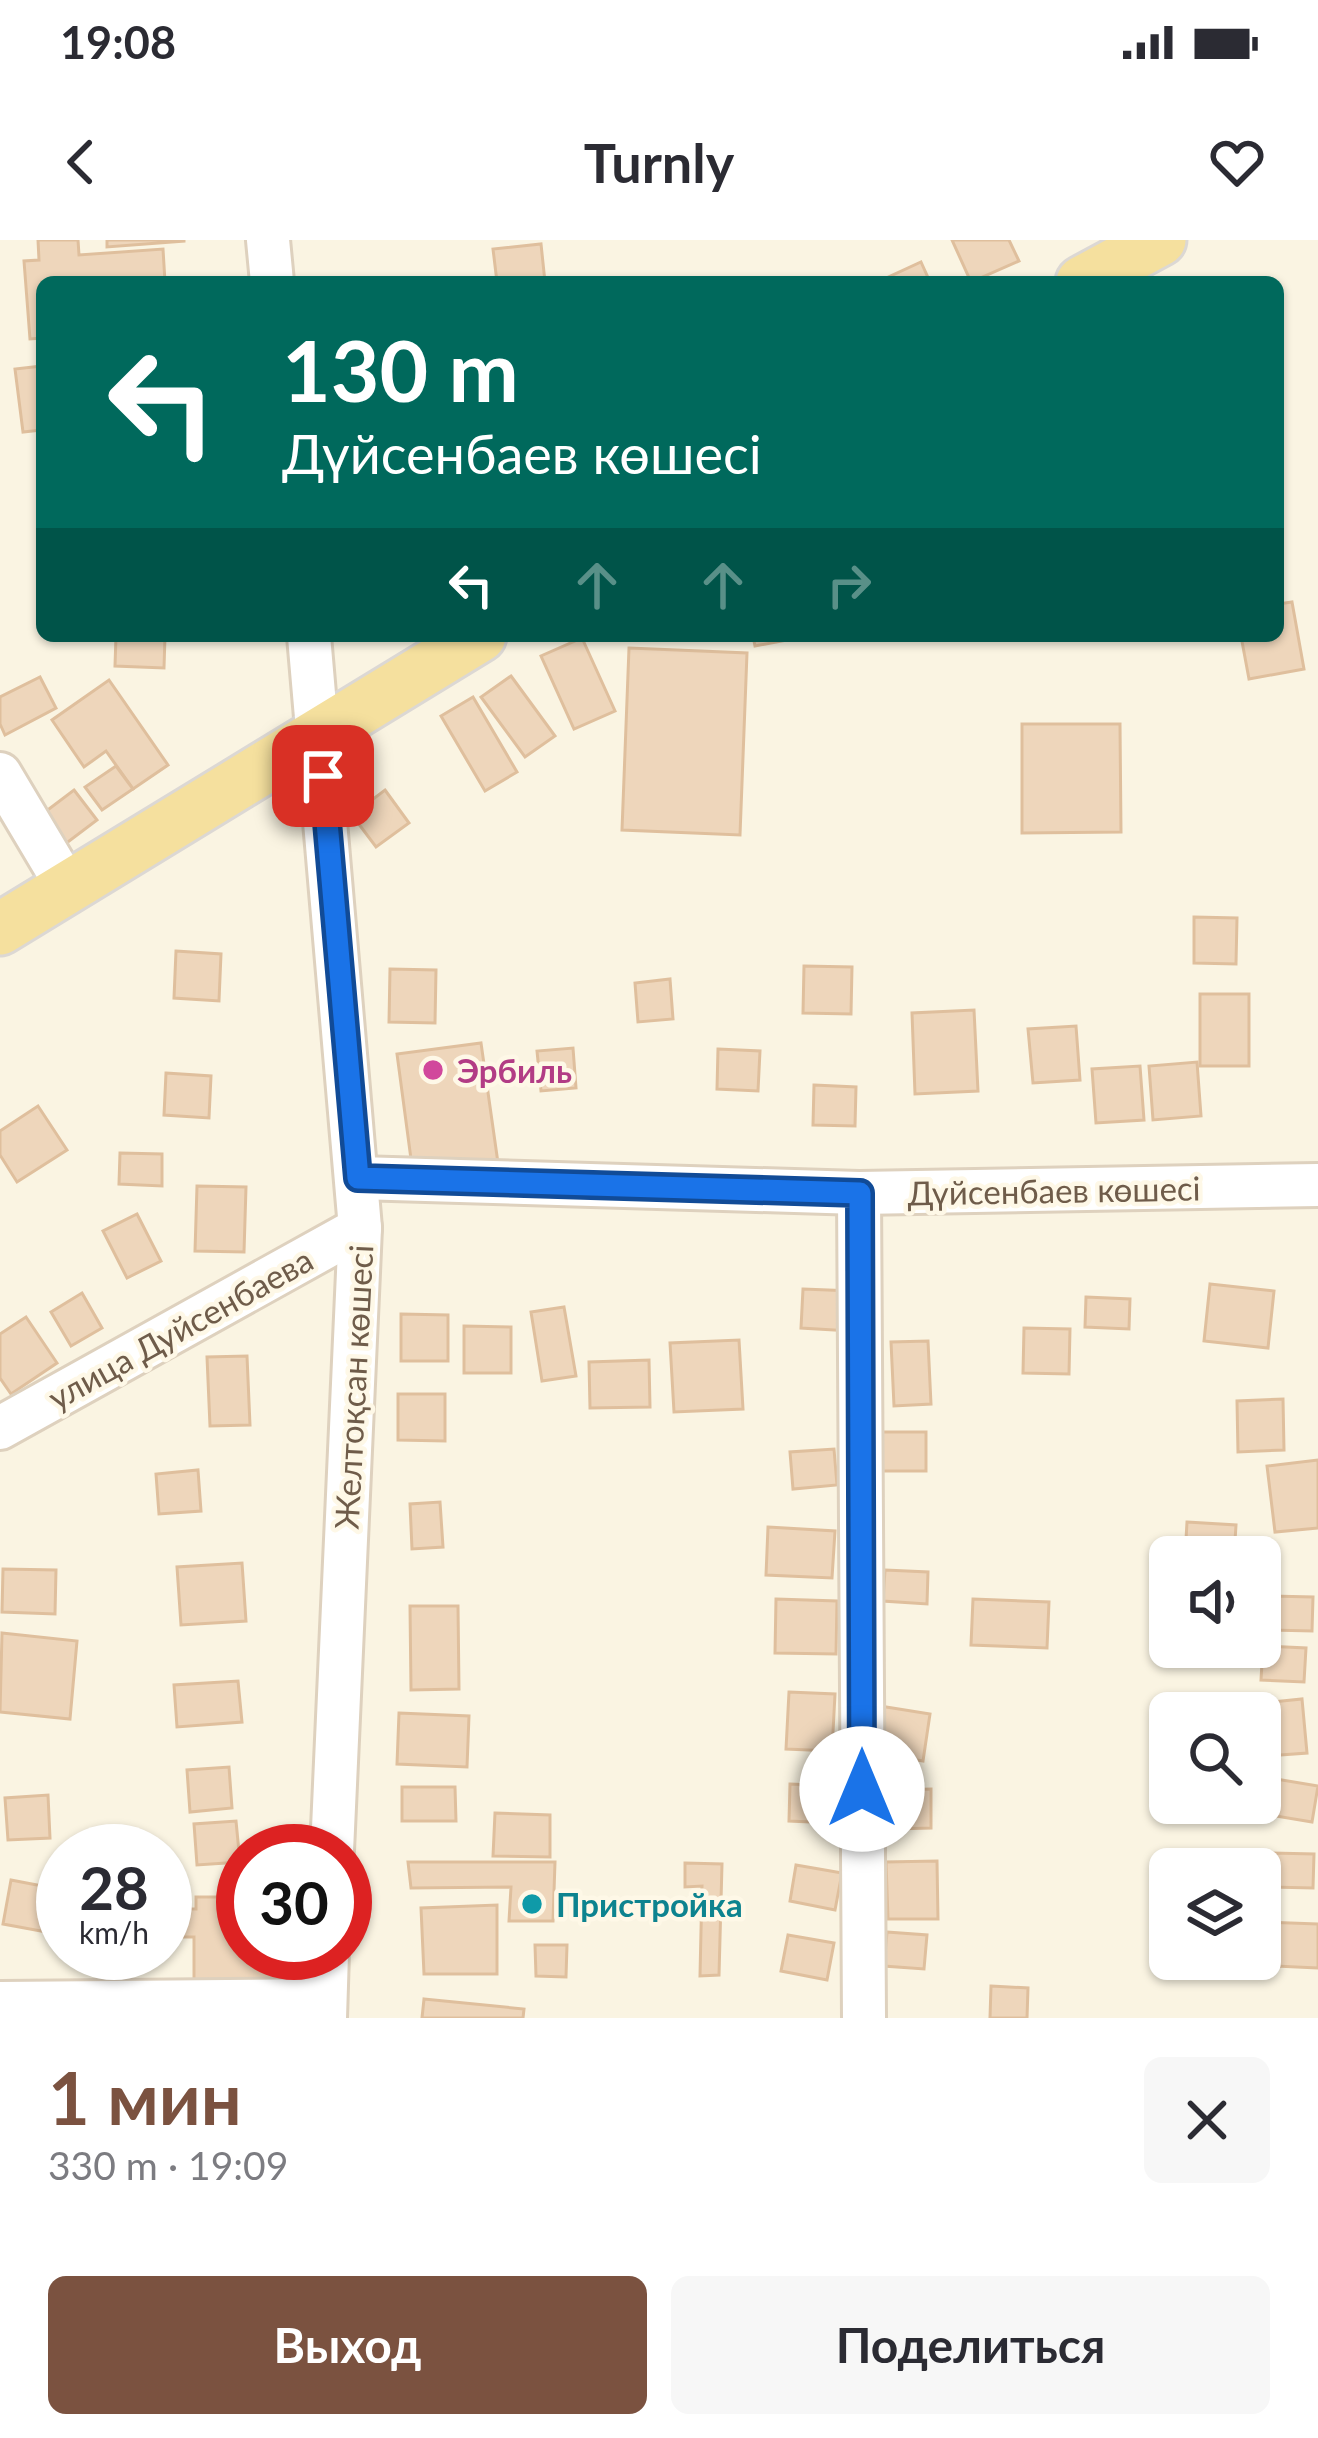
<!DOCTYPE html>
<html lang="ru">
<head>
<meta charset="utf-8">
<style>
  body { margin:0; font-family:Lato,sans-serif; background:#f7f7f7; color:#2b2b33; height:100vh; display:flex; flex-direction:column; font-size:45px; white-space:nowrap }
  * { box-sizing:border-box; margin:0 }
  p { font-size:39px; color:#7c7c81 }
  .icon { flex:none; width:66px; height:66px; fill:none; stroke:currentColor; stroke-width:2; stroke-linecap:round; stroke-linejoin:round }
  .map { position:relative; height:1778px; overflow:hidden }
  .sheet { display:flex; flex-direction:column; background:#fff; flex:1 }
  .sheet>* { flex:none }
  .top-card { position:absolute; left:36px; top:36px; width:1248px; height:366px; border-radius:18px; box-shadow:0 3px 9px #0004; background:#00695c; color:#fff; overflow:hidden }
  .tools { position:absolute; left:1149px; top:1296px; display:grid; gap:24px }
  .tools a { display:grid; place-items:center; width:132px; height:132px; border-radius:18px; background:#fff; box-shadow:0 3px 9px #0004; font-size:60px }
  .speed { position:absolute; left:36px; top:1584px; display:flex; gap:24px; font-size:60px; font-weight:700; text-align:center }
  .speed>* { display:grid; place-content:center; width:156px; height:156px; border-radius:50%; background:#fff; box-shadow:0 3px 9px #0004; line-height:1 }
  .speed small { font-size:30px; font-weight:400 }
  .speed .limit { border:18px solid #d22; background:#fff; color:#111 }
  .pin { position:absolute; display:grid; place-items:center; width:102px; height:102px; color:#fff; margin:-51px; border-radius:24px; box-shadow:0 6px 18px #0006 }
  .me { position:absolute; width:132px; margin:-66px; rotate:0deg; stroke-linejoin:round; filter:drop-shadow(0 0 9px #0008) }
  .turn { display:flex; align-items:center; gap:42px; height:252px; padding:0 48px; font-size:54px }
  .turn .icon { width:156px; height:156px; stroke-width:2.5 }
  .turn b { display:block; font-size:84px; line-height:102px }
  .lanes { display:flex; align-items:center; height:114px; padding:0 48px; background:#0003; justify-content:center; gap:60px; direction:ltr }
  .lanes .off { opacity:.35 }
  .round { display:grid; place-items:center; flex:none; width:126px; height:126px; border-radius:18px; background:#f7f7f7 }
  .headline { display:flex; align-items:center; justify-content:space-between; height:204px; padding:0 48px }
  h1 { font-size:72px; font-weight:700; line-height:90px; color:#7b5240 }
  .button { display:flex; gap:24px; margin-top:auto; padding:24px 48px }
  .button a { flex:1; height:138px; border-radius:18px; background:#7b5240; color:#fff; font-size:48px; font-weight:700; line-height:138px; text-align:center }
  .button a+a { background:#f7f7f7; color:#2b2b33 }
  .status { display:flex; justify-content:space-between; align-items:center; height:84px; padding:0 60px; background:#fff; direction:ltr }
  .status svg { height:33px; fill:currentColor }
  header { display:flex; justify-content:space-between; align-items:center; height:156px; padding:0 48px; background:#fff; font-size:54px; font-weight:700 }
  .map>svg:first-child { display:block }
  .building { fill:#eed6bb; stroke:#dfbf9d; stroke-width:3 }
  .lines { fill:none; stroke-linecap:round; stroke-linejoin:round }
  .minor-casing { stroke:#ded1be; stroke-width:48 }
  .major-casing { stroke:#dcd8d4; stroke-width:57 }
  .minor { stroke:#fff; stroke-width:42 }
  .major { stroke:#f5e09e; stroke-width:51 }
  .route-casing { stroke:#114b97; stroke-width:30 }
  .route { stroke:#1a73e8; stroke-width:21 }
  .hotel-dot { fill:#d1479c; stroke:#fef8e7; stroke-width:4.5 }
  .culture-dot { fill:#0f9aa8; stroke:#fef8e7; stroke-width:4.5 }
  .labels { text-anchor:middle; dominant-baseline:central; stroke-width:9; stroke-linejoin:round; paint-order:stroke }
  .hotel-label { font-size:33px; font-weight:bold; fill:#b23c85; stroke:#fef8e7; text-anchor:start }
  .street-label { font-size:33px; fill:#6f5c4a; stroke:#fef8e7 }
  .culture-label { font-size:33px; font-weight:bold; fill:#0d838f; stroke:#fef8e7; text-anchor:start }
</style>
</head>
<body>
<div class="status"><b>19:08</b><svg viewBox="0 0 49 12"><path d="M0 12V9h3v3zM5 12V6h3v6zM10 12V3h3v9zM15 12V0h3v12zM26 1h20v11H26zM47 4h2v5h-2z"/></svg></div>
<header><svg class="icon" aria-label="back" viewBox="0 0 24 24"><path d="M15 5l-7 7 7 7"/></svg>Turnly<svg class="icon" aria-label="heart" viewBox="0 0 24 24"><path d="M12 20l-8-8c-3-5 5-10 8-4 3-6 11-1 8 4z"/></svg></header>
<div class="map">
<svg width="1318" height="1778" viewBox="0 0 1318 1778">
  <rect width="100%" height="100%" fill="#faf4e2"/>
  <g class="building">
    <polygon points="38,0 78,0 79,15 163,9 165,42 42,42 42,98 30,99 24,21 39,20"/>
    <polygon points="107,0 184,0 184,1 107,7"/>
    <polygon points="952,0 1009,0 1019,21 971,42"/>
    <polygon points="541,4 545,42 497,42 493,9"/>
    <polygon points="921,22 930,42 883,42 882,40"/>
    <polygon points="42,126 42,190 23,192 15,129"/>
    <polygon points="1292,362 1304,429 1249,439 1241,396 1278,396 1278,364"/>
    <polygon points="116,396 165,396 164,428 115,426"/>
    <polygon points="753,396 792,396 792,399 755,406"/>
    <polygon points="582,398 615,471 574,489 541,416"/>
    <polygon points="629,408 747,413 740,595 622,590"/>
    <polygon points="511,436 555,496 525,517 481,457"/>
    <polygon points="40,437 56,468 5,495 0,484 0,457"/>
    <polygon points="109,440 168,525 133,549 106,511 84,527 52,480"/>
    <polygon points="473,457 517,532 485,551 441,476"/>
    <polygon points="1022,484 1120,484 1121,592 1022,593"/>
    <polygon points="116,526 133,549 102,570 85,547"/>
    <polygon points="74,550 97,580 60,608 37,578"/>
    <polygon points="385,550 409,583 376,607 352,575"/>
    <polygon points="1194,677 1237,678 1236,724 1194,723"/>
    <polygon points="176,711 221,714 219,761 174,758"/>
    <polygon points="804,726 852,727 851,774 803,773"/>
    <polygon points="390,729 436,730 435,783 389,782"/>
    <polygon points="670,739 673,779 638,782 635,743"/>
    <rect x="1200" y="754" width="49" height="72"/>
    <polygon points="974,770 978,851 915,854 912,773"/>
    <polygon points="1076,786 1080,840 1033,843 1028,789"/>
    <polygon points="481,803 498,923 413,934 397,814"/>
    <polygon points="573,808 576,848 541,851 537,811"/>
    <polygon points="718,809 760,811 758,851 717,849"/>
    <polygon points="1197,822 1201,876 1153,880 1149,826"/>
    <polygon points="1140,826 1144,880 1096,883 1092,829"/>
    <polygon points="166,833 211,836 209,878 164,875"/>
    <polygon points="814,845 856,847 855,886 813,885"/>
    <polygon points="38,866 67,910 17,942 0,915 0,891"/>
    <polygon points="120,913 162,914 162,946 119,944"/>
    <polygon points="197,946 246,947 244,1012 195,1011"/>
    <polygon points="137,974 161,1021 127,1038 103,991"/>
    <polygon points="1210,1044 1274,1051 1268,1108 1204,1101"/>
    <polygon points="803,1049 852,1051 850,1091 801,1088"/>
    <polygon points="82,1053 102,1088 71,1106 51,1072"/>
    <polygon points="1086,1057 1130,1059 1129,1089 1085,1087"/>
    <polygon points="564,1067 576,1136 542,1141 531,1072"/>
    <polygon points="401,1074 448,1075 448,1121 401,1121"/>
    <polygon points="26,1077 57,1123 11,1154 0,1138 0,1094"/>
    <polygon points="464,1086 511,1087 511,1133 464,1133"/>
    <polygon points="1024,1088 1070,1089 1069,1134 1023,1133"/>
    <polygon points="739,1100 743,1169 674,1172 670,1103"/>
    <polygon points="928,1101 931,1164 894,1166 891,1102"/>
    <polygon points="247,1116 250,1185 210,1186 207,1117"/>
    <polygon points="649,1120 650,1167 590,1168 589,1122"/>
    <polygon points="398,1154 445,1154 445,1201 398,1200"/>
    <polygon points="1283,1159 1284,1210 1238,1212 1237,1161"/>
    <polygon points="877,1192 926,1192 926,1231 878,1231"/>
    <polygon points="834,1209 837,1245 793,1249 790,1212"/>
    <polygon points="1318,1220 1318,1288 1275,1292 1267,1226"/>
    <polygon points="198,1230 201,1271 159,1274 156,1234"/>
    <polygon points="440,1262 443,1307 412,1309 410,1264"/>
    <polygon points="1187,1282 1236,1285 1234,1317 1185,1317"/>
    <polygon points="768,1287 835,1291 832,1338 766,1335"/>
    <polygon points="242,1323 246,1381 181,1385 177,1327"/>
    <polygon points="3,1329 56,1330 55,1374 2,1372"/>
    <polygon points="885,1330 928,1332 927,1364 883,1361"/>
    <polygon points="1270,1356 1313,1357 1312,1391 1268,1390"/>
    <polygon points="776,1359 837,1361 836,1414 775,1413"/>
    <polygon points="973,1359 1049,1362 1047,1408 971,1405"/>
    <polygon points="410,1366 458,1366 459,1449 411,1450"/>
    <polygon points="2,1393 77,1401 70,1479 0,1472"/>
    <polygon points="1263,1406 1306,1408 1304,1442 1261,1440"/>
    <polygon points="238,1441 242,1482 177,1487 174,1445"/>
    <polygon points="789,1452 835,1454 832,1511 786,1509"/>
    <polygon points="1302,1459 1307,1513 1268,1516 1263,1463"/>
    <polygon points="880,1466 930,1474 923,1521 873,1513"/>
    <polygon points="399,1473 469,1476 467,1527 397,1524"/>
    <polygon points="229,1527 232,1568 190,1572 187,1530"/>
    <polygon points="1270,1538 1318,1546 1312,1582 1264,1574"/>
    <polygon points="790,1544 834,1546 832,1583 789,1581"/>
    <polygon points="402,1547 455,1547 456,1581 402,1581"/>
    <polygon points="931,1549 931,1588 893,1589 892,1550"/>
    <polygon points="48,1555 50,1598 8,1600 5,1558"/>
    <polygon points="495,1573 550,1575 550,1617 493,1616"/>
    <polygon points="236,1581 240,1622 197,1625 194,1584"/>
    <polygon points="1271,1613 1314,1614 1313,1648 1270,1647"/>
    <polygon points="937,1621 938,1679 888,1679 886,1622"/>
    <polygon points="408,1622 555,1622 553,1681 509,1681 511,1647 411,1648"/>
    <polygon points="685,1623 722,1624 719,1735 700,1736 702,1646 685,1647"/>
    <polygon points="796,1625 842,1633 835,1670 790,1661"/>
    <polygon points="11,1640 63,1650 57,1694 3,1684"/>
    <polygon points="196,1657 243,1657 243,1713 281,1713 281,1753 194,1752 194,1697 168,1697 168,1669 196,1669"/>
    <polygon points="497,1665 497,1734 424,1734 421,1668"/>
    <polygon points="1260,1682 1318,1684 1318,1728 1235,1724 1235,1719 1260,1719"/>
    <polygon points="887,1692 927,1695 924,1729 884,1726"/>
    <polygon points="788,1695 834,1703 827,1740 781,1731"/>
    <polygon points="535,1705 567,1705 566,1737 536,1736"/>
    <polygon points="79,1713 135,1713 131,1736 77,1725"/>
    <polygon points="991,1746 1028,1748 1027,1778 990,1778"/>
    <polygon points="424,1759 524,1769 523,1778 422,1778"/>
  </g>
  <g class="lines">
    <defs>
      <g id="minor">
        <polyline points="268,0 272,42"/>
        <polyline points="309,396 360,988 332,1611"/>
        <polyline points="0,534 69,650"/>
        <polyline points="358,938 859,953 1318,945"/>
        <polyline points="859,953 864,1778"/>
        <polyline points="0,1188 360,988"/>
        <polyline points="0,1763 325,1760"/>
        <polyline points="325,1778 327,1713"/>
      </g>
      <g id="major">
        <polyline points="1082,42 1160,0"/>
        <polyline points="0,689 480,396"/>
      </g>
    </defs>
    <use href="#minor" class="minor-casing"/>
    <use href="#major" class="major-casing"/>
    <use href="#minor" class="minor"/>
    <use href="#major" class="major"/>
  </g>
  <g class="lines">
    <defs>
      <polyline id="route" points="323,536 358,938 860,953 862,1549"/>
    </defs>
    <use href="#route" class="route-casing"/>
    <use href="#route" class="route"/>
  </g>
  <circle class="hotel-dot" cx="433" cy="830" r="12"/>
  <circle class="culture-dot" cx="532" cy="1664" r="12"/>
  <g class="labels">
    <g class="hotel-label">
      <text x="457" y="830">Эрбиль</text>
    </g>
    <g class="street-label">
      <text transform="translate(1054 950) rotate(-1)">Дүйсенбаев көшесі</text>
      <text transform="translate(180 1088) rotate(-29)">улица Дуйсенбаева</text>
      <text transform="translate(353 1147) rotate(-87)">Желтоқсан көшесі</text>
    </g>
    <g class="culture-label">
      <text x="556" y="1664">Пристройка</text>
    </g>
  </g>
</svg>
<div class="tools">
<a><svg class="icon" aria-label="sound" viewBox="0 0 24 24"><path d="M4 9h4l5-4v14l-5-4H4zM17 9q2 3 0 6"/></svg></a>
<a><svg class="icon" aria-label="search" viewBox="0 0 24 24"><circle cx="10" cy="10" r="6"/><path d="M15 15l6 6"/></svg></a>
<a><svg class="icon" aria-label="layers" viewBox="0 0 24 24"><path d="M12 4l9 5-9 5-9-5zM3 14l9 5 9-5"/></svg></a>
</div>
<div class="speed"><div>28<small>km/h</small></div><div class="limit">30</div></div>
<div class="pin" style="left:323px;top:536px;background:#d93025"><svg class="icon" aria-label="arrive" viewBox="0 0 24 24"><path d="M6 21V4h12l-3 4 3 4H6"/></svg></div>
<svg class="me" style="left:862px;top:1549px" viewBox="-20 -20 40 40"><circle r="19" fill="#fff"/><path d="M0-13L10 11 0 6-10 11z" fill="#1a73e8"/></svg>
<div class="top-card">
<div class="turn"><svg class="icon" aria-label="left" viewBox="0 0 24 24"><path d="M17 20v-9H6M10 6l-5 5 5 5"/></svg><div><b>130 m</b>Дүйсенбаев көшесі</div></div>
<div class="lanes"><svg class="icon" aria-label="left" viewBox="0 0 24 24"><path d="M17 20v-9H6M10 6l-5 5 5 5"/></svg><svg class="icon off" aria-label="ahead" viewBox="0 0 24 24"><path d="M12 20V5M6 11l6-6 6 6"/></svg><svg class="icon off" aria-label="ahead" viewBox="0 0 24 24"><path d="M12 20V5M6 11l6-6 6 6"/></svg><svg class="icon off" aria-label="right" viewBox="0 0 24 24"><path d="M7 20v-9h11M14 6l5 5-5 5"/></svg></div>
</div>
</div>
<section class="sheet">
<div class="headline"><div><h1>1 мин</h1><p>330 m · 19:09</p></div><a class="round"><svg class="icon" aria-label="close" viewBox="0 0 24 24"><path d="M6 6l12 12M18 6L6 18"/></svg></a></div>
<div class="button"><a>Выход</a><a>Поделиться</a></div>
</section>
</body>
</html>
